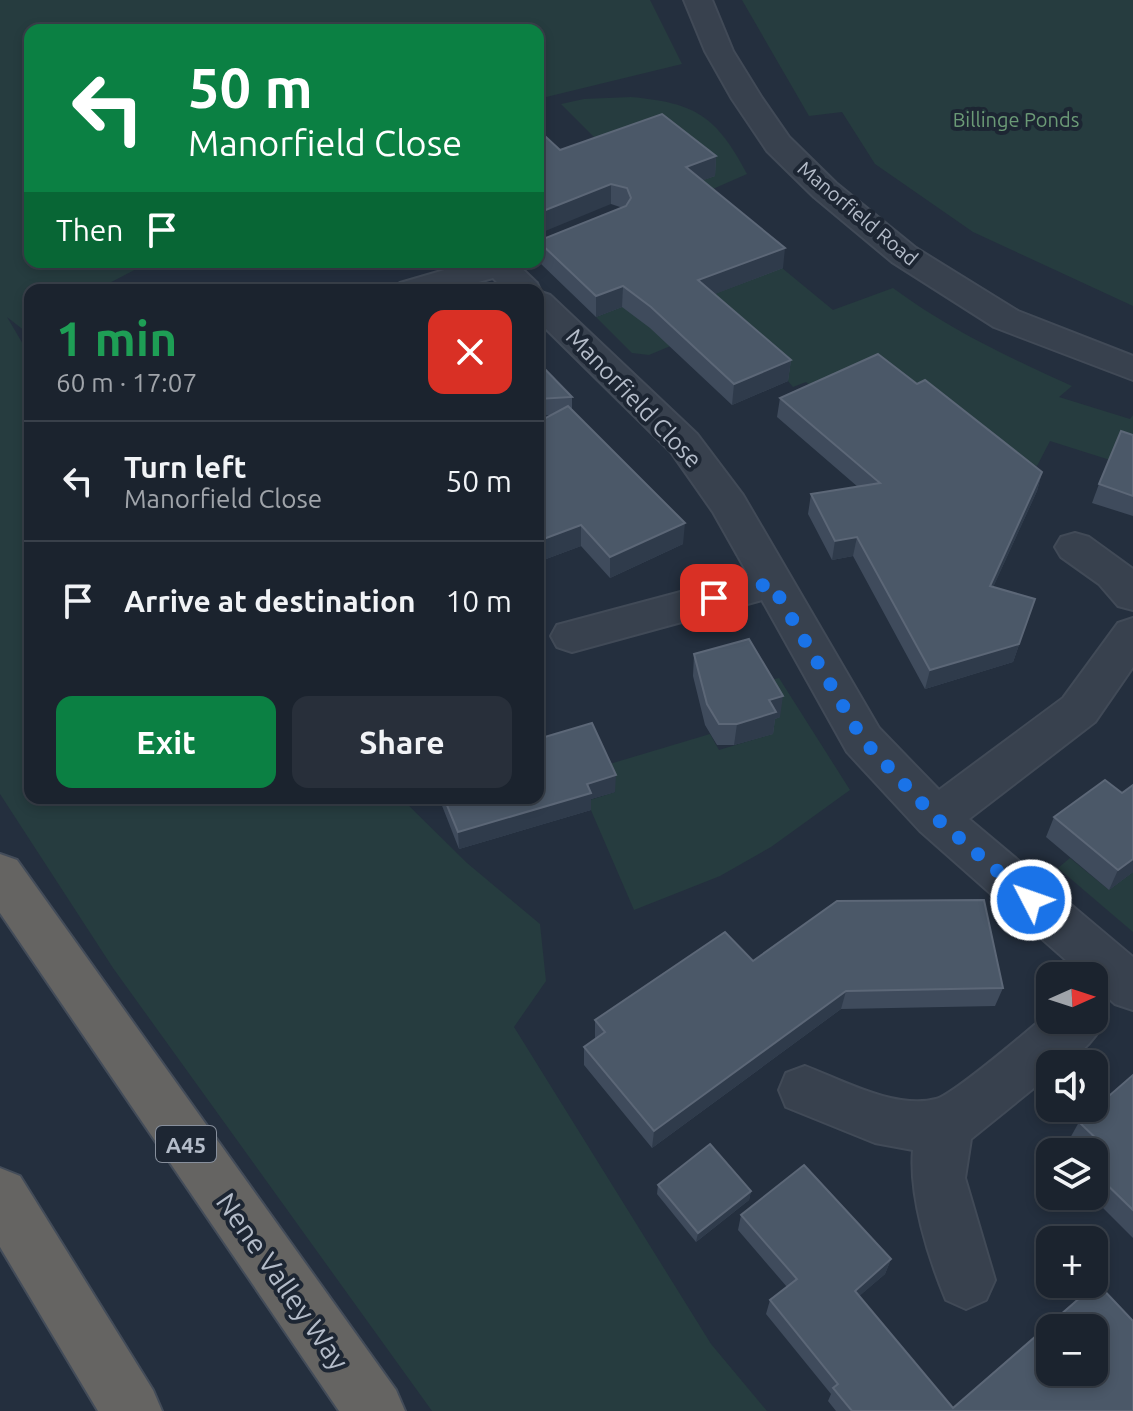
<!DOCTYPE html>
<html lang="en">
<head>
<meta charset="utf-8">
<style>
  body { margin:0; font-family:Ubuntu,sans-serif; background:#282f3a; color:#f1f3f6; height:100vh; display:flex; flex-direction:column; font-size:30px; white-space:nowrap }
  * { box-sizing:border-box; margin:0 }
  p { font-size:26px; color:#a0a4aa }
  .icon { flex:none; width:44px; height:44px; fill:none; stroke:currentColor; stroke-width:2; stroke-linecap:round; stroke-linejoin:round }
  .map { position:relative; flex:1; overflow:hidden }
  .details { position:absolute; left:24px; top:284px; width:520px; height:520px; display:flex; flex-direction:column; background:#1b232e; border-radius:16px; box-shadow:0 4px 12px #0003,0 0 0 2px #39404a }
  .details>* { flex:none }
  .top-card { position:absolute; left:24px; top:24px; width:520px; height:244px; border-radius:16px; box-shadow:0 4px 12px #0003,0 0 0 2px #39404a; background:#0b8043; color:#fff; overflow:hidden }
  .needle { width:52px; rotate:87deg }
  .tools { position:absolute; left:1036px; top:962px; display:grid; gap:16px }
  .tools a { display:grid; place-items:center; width:72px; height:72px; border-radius:16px; background:#1b232e; box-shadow:0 4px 12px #0003,0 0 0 2px #39404a; font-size:40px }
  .pin { position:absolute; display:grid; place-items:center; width:68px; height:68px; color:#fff; margin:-34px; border-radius:16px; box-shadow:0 4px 12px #0006 }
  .me { position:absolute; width:88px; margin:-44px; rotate:311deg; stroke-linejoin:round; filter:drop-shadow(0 0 6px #0008) }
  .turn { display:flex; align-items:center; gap:28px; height:168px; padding:0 32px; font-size:36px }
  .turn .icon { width:104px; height:104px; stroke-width:2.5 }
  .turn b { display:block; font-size:56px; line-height:68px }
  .then { display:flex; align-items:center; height:76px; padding:0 32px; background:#0003; gap:16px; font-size:30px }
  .round { display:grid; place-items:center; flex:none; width:84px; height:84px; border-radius:16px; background:#282f3a }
  .summary { display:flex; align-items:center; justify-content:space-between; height:136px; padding:0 32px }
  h1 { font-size:48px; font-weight:700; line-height:60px; color:#1e9e55 }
  .primary-button { display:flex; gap:16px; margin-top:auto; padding:16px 32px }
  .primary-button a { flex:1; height:92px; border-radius:16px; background:#0b8043; color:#fff; font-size:32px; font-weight:700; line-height:92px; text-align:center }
  .primary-button a+a { background:#282f3a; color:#f1f3f6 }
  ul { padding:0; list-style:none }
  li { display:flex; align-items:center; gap:24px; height:120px; padding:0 32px; border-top:2px solid #39404a }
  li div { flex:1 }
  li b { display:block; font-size:30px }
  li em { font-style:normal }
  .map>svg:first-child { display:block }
  .green { fill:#263c3f }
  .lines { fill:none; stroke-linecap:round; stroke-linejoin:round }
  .minor-casing { stroke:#414a57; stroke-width:4 }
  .tertiary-casing { stroke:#414a57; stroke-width:4 }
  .trunk-casing { stroke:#434c59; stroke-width:4 }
  .minor { fill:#38414e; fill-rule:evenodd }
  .tertiary { fill:#38414e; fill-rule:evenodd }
  .trunk { fill:#656462; fill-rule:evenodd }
  .wall { fill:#3f4b5c }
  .shaded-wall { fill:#2f3b4b }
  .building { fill:#4b5868; stroke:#5c6777; stroke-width:2; fill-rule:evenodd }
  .route { stroke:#1a73e8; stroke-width:14; stroke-dasharray:0 25.2 }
  .labels { text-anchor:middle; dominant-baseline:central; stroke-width:8; stroke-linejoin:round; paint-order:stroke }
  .far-park-label { font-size:20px; fill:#6b9a76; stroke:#1d2633 }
  .far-street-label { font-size:20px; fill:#b4bcc9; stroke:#1d2633 }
  .shield { fill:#1d2633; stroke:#878f9c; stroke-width:2 }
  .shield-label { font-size:22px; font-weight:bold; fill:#b4bcc9 }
  .street-label { font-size:24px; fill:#b4bcc9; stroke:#1d2633 }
  .near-street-label { font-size:28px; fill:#b4bcc9; stroke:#1d2633 }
</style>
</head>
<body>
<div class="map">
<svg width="1133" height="1411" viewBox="0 0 1133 1411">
  <rect width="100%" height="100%" fill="#242f3e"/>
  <g class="green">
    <polygon points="0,0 650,0 682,64 538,99 538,30 30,30 30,262 162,262 144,265 96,290 30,290 30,335 7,317 30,356 30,798 259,798 263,803 275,798 401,798 467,863 540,924 546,981 514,1027 711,1344 767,1411 432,1411 113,968 0,794"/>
    <polygon points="742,0 1133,0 1133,306 973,232 875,164 842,112 809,116"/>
    <path d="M631,97C696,103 716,116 747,174L706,192L609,152L561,104L584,99Z"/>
    <path d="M782,268L833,310L893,288C948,329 1010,358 1072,386L1059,397L1130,419L1133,415V456L1110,460L1050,441L1037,466L819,393L806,382L793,387L788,381L673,345L649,355L632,353L596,317L659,292Z"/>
    <polygon points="779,678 850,790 771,847 720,876 634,910 587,801 615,792 603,766 710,734 719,750 772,734 766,721 779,717 759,683"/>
    <polygon points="1070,858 1109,890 1133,872 1133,932 1058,868"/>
  </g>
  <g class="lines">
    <defs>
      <g id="minor">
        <polygon points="472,262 515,262 537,283 541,292 550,295 697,434 743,495 879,728 939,790 1063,698 1118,623 1133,618 1133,667 1095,722 969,819 1133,957 1133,1010 1115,1004 1094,985 1094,976 1084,976 920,831 847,752 762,600 572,652 557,647 551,636 557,625 748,574 713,512 671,452 538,321 538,290 505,290 493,278 449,290 395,290 400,283"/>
        <polygon points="1075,533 1089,537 1133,569 1133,610 1118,606 1099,584 1061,557 1055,547 1061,537"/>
        <path d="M1094,1003L1105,1020C1095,1040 1074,1064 1050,1064V1075L971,1139L965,1178L995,1280L986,1300L966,1309L946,1300C928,1257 909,1196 913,1150L875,1143L786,1107L779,1090L786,1073L805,1066C842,1080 896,1110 936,1099C953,1095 1031,1028 1050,1012V1020H1094Z"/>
      </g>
      <polygon id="tertiary" points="684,0 712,0 733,51 762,98 789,137 836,183 916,248 1018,311 1133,356 1133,380 994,327 892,262 814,197 767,151 732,99 705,51"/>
      <g id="trunk">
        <polygon points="0,854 17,860 396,1390 405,1411 339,1411 0,913"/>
        <polygon points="0,1168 20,1176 153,1390 162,1411 98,1411 0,1247"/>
      </g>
    </defs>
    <use href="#minor" class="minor-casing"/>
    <use href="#tertiary" class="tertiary-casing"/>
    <use href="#trunk" class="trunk-casing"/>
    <use href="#minor" class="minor"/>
    <use href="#tertiary" class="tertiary"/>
    <use href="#trunk" class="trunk"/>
  </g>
  <g class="wall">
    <polygon points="560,150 716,156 715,176 703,180 783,268 714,294 791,360 788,381 732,405 650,328 622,307 596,317 539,262 538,241 623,208 611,204"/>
    <polygon points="538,362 572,397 572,409 683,544 610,578 581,546 538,562 538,422 550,415 538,416"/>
    <polygon points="917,384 1042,472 1037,491 993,587 1035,599 1013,662 925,689 853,556 832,560 808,514 811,494 858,487 777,417 780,398"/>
    <polygon points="1133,435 1133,516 1092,503 1099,484"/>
    <polygon points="694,654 780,717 775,719 773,734 734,745 717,745 705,725 693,676"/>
    <polygon points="615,792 591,799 591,810 459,849 439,798 538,798"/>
    <polygon points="1054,817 1133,872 1109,890 1046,837"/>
    <polygon points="753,961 1003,988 995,1006 841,1009 652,1148 584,1065 584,1047 595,1039 595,1020"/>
    <polygon points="1133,1075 1133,1238 1091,1196 1094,1196 1094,1152 1081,1152 1069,1140 1079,1122"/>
    <polygon points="658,1185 751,1191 749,1200 696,1242 657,1194"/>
    <polygon points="741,1215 891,1259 885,1274 859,1296 953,1408 1133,1411 836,1411 828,1401 831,1394 766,1314 770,1300 787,1287 738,1230"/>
  </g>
  <g class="shaded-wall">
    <polygon points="716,156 715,176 685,187 686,167"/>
    <polygon points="611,184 611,204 538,234 538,213"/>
    <polygon points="785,248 783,268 697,301 698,280"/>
    <polygon points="623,286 622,307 596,317 596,296"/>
    <polygon points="791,360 788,381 732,405 734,384"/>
    <polygon points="1042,472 1037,491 985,605 990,586"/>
    <polygon points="685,523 683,544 610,578 610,557"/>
    <polygon points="581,525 581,546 538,562 538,541"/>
    <polygon points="857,537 853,556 832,560 835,541"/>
    <polygon points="1035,599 1013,662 925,689 930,670"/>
    <polygon points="783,696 780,717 775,719 773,734 734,745 737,724 769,700"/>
    <polygon points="616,775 615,792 591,799 591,810 459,849 458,832 587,784"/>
    <polygon points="1133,859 1133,872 1109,890 1118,870"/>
    <polygon points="846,991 841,1009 652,1148 654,1131"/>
    <polygon points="751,1191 749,1200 696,1242 698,1233"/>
    <polygon points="891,1259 885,1274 849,1305 855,1291"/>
  </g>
  <g class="building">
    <polygon points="662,114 716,156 686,167 785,248 698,280 791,360 734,384 651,307 623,286 596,296 538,241 626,206 631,198 627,188 611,184 538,213 538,138 545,136 560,150"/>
    <polygon points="878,354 917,384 925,380 1042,472 990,586 1035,599 1019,644 930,670 857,537 835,541 811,494 880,483 780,398"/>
    <polygon points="538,362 572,397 538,399"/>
    <polygon points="568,406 685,523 610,557 581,525 538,541 538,422"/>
    <polygon points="1121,431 1133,435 1133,496 1099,484"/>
    <polygon points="749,639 783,696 769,700 776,712 737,724 719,724 707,704 694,654"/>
    <polygon points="592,723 616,775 587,784 591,793 458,832 444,798 538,798 538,739"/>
    <polygon points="1105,780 1122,793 1133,785 1133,859 1118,870 1054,817"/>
    <polygon points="984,900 1003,988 846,991 654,1131 584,1047 605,1032 595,1020 725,932 753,961 837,901"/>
    <polygon points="1133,1075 1133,1210 1094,1172 1094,1155 1104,1146 1079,1122"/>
    <polygon points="710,1144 751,1191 698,1233 658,1185"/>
    <path d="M804,1165L891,1259L855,1291L953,1408L1097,1283L1133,1321V1411H852L833,1388L838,1384L770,1300L797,1279L741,1215ZM1050,1328H1094V1372H1050Z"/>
  </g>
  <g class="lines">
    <polyline class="route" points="714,598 771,583 863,740 936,818 1031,900"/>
  </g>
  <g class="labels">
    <g class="far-park-label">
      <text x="1016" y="119">Billinge Ponds</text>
    </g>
    <g class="far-street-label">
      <text transform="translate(858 213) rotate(40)">Manorfield Road</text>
    </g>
    <rect class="shield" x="156" y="1126" width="60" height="36" rx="6"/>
    <g class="shield-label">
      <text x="186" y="1144">A45</text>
    </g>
    <g class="street-label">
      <text transform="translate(634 398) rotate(46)">Manorfield Close</text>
    </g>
    <g class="near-street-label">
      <text transform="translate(283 1281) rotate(55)">Nene Valley Way</text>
    </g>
  </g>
</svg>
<div class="tools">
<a><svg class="needle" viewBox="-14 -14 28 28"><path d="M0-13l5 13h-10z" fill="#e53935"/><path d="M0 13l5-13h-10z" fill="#a0a4aa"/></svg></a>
<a><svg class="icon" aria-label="sound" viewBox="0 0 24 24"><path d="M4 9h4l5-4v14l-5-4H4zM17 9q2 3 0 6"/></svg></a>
<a><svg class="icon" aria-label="layers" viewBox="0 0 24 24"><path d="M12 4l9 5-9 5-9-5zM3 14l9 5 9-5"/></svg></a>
<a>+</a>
<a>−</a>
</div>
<div class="pin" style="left:714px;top:598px;background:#d93025"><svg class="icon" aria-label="arrive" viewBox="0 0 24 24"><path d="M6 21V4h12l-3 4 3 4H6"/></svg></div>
<svg class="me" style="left:1031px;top:900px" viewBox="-20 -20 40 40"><circle r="17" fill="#1a73e8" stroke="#fff" stroke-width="3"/><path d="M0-11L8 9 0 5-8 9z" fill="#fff"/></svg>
<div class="top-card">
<div class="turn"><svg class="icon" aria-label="left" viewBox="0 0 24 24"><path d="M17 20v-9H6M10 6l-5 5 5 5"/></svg><div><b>50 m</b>Manorfield Close</div></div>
<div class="then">Then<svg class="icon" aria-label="arrive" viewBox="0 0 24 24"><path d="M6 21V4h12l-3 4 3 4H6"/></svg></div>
</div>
<section class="details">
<div class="summary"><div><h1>1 min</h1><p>60 m · 17:07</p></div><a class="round" style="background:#d93025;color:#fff"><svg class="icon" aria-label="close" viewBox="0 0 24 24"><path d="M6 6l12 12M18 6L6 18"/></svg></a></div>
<ul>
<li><svg class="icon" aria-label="left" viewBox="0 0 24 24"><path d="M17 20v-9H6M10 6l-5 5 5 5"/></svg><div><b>Turn left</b><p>Manorfield Close</p></div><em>50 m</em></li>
<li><svg class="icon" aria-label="arrive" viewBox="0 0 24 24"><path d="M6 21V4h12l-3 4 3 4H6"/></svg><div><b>Arrive at destination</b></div><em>10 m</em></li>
</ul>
<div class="primary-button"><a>Exit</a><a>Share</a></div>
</section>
</div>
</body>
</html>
